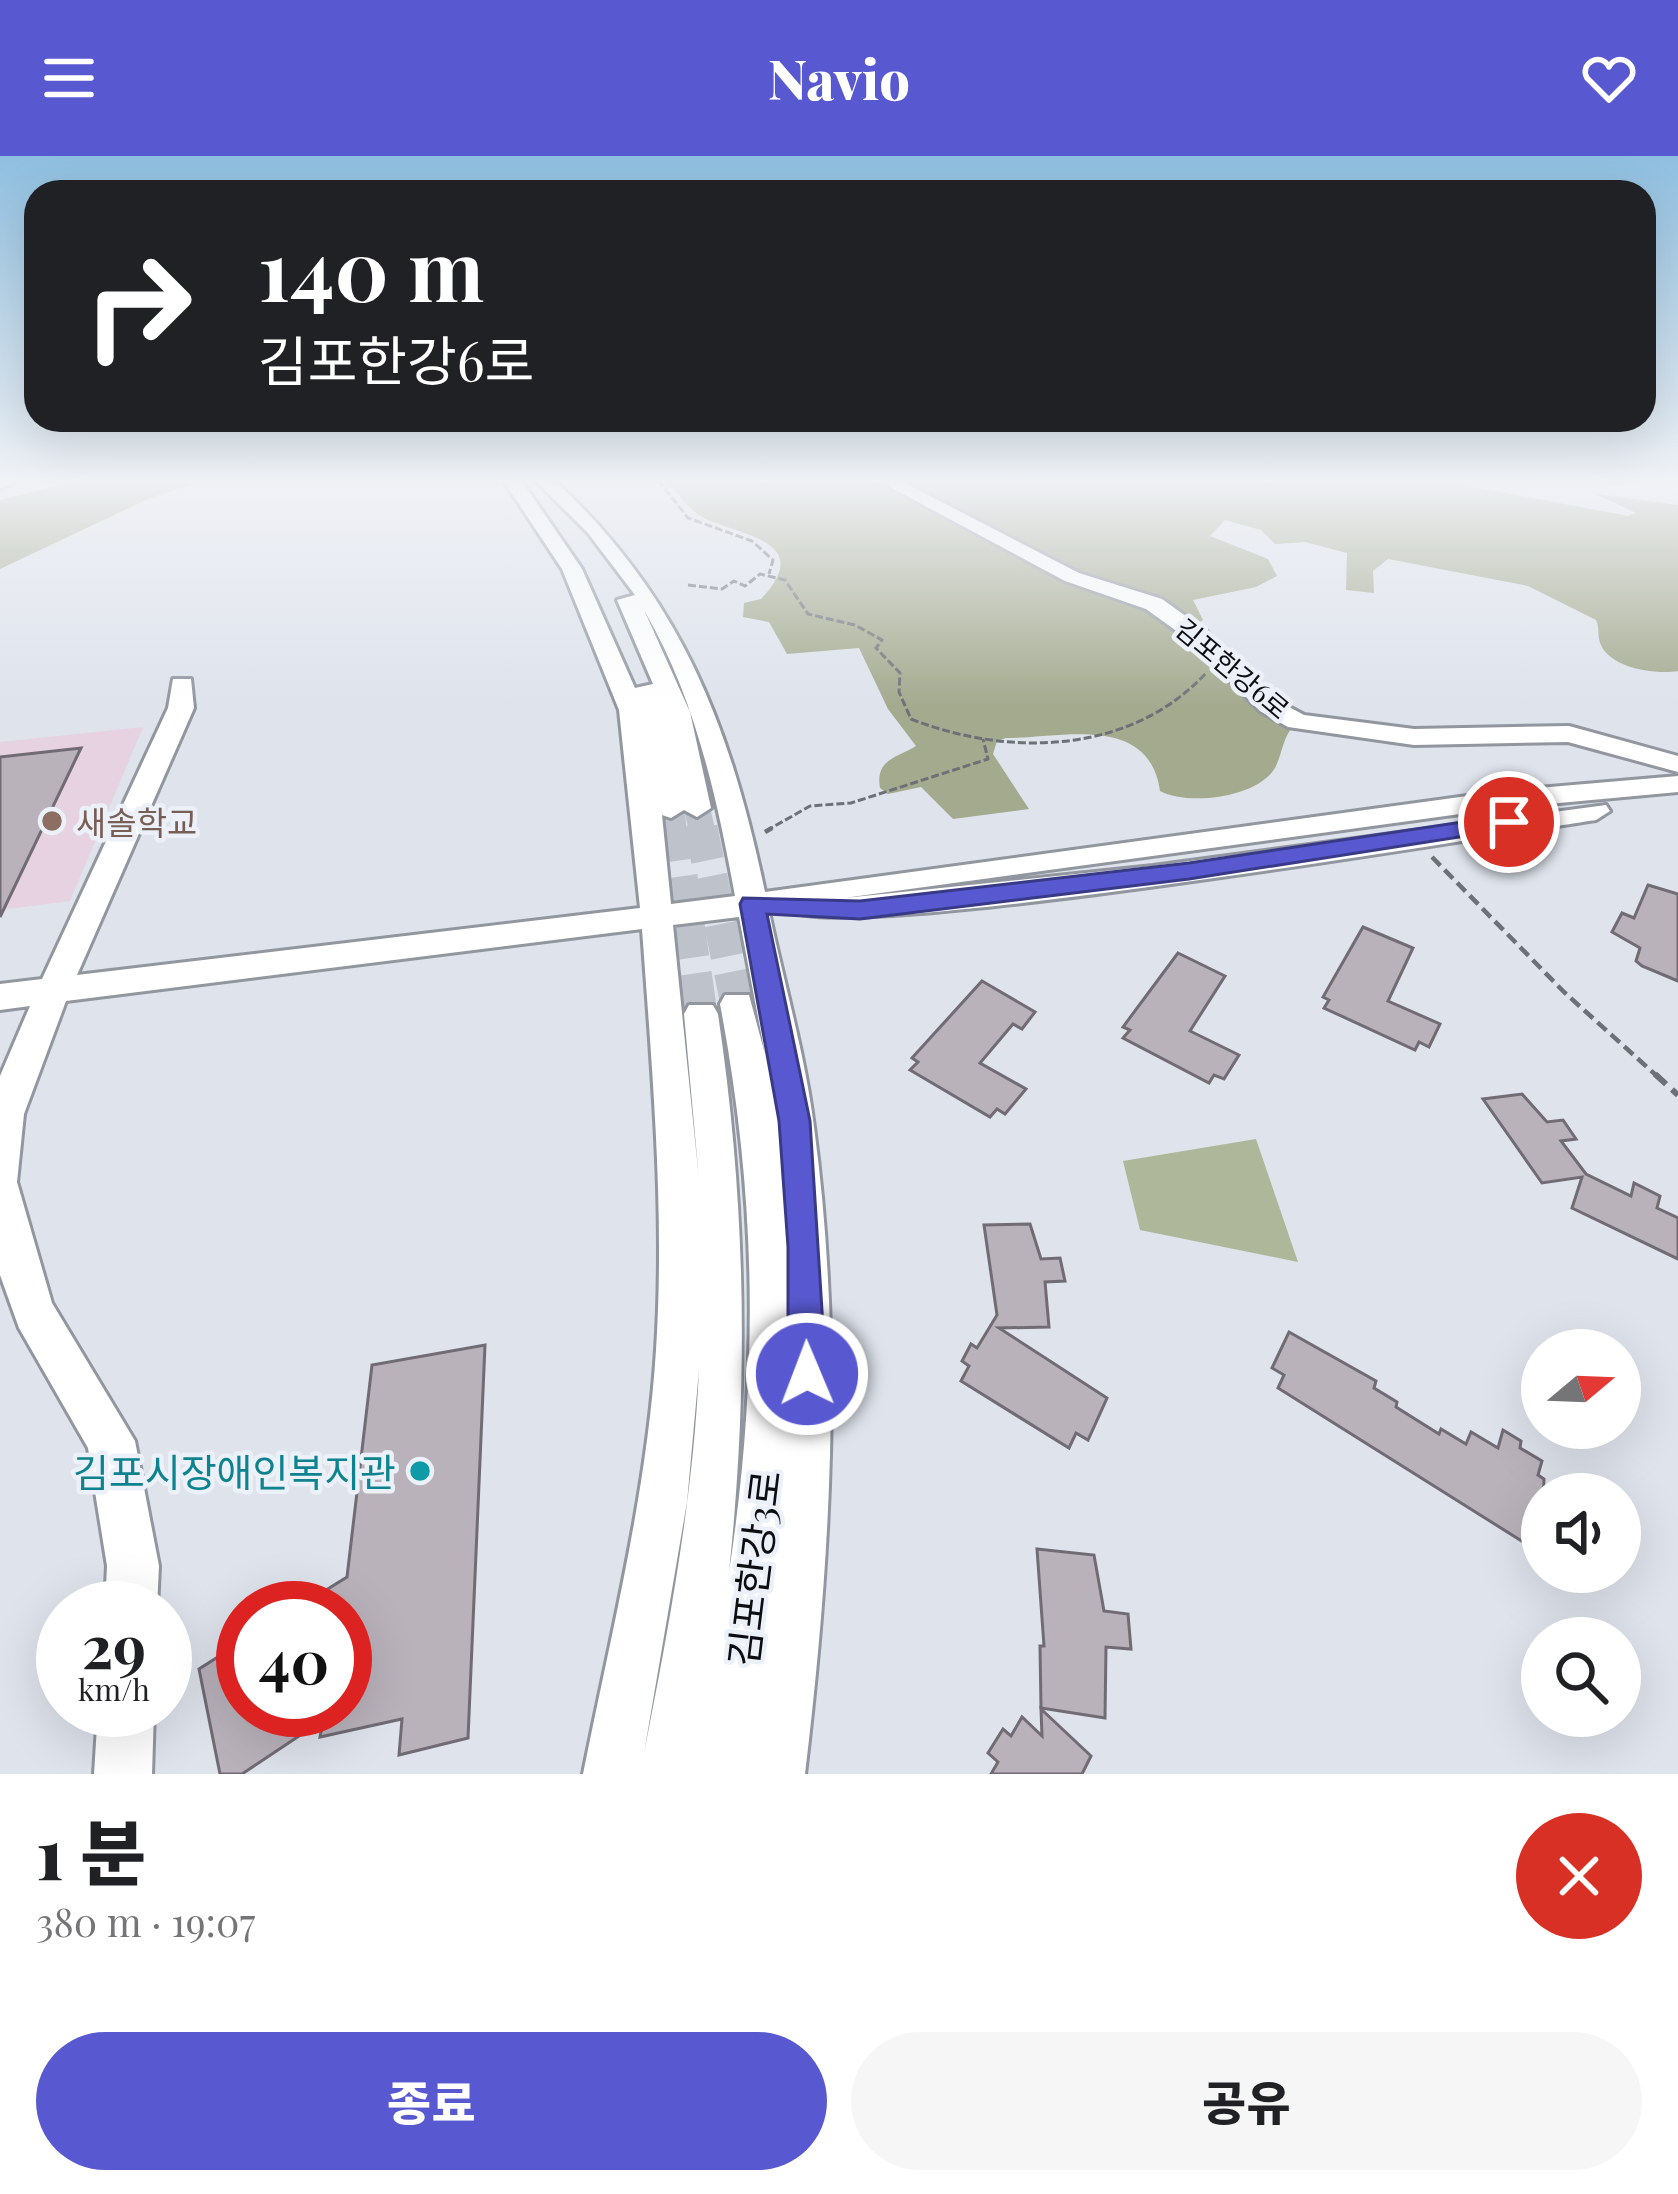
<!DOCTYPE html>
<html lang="ko">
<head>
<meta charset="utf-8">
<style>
  body { margin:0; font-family:"Playfair Display","Noto Sans KR",serif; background:#f6f6f6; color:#202124; height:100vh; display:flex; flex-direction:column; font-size:45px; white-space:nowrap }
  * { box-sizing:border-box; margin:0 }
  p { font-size:39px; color:#757577 }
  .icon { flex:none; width:66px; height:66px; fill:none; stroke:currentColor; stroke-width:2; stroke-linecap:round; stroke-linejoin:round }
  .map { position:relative; height:1618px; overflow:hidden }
  .panel { display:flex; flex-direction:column; background:#fff; flex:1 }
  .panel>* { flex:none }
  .top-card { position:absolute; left:24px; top:24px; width:1632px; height:252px; border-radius:36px; box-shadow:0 12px 48px #0002; background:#202124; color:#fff; overflow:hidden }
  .needle { width:78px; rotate:71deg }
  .buttons { position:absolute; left:1521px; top:1173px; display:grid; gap:24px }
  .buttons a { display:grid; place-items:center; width:120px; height:120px; border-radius:50%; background:#fff; box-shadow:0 12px 48px #0002; font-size:60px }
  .speed { position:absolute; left:36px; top:1425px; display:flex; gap:24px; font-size:60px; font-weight:700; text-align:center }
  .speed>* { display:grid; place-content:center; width:156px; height:156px; border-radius:50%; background:#fff; box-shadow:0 12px 48px #0002; line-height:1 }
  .speed small { font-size:30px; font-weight:400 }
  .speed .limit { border:18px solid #d22; background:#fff; color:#111 }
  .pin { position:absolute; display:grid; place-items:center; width:102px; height:102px; color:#fff; margin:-51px; border:6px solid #fff; border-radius:50%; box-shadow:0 3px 12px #0007 }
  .me { position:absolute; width:132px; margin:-66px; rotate:359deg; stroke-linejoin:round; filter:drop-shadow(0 0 9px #0008) }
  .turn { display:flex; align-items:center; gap:42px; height:252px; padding:0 36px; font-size:54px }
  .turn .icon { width:156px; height:156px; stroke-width:2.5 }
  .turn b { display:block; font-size:84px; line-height:102px }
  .round { display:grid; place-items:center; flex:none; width:126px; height:126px; border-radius:63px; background:#f6f6f6 }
  .overview { display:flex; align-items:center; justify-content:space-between; height:204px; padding:0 36px }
  h1 { font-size:72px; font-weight:800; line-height:90px }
  .cta { display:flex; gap:24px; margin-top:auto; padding:24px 36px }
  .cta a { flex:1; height:138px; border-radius:72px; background:#5859d0; color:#fff; font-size:48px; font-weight:800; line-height:138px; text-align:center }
  .cta a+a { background:#f6f6f6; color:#202124 }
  header { display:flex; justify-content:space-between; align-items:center; height:156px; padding:0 36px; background:#5859d0; color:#fff; font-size:54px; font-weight:800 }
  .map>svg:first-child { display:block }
  .education { fill:#e6d2e1 }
  .green { fill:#afb79b }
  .forest { fill:#a3aa8e }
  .building { fill:#b9b2bb; stroke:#716b73; stroke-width:3 }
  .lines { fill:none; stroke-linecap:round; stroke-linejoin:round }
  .minor-tunnel-far1 { stroke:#bec3cb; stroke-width:26; stroke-dasharray:26 14; stroke-linecap:butt }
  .minor-tunnel { stroke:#bec3cb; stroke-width:33; stroke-dasharray:33 16; stroke-linecap:butt }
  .minor-casing { stroke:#91969f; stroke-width:6 }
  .path-far2 { stroke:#6d7177; stroke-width:3; stroke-dasharray:8 3; stroke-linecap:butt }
  .path-far1 { stroke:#6d7177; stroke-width:4.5; stroke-dasharray:12 6; stroke-linecap:butt }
  .path { stroke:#6d7177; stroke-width:6; stroke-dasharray:15 8; stroke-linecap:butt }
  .minor { fill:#fff; fill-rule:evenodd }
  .route { fill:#5859d0; stroke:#393a87; stroke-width:3 }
  .education-dot { fill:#8d6e63; stroke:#ebf0f9; stroke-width:4.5 }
  .culture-dot { fill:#0f9aa8; stroke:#ebf0f9; stroke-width:4.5 }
  .labels { text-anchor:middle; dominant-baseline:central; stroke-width:9; stroke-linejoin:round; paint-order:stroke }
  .far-street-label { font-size:27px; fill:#0c0e11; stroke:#ebf0f9 }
  .education-label { font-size:33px; fill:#785e54; stroke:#ebf0f9; text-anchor:start }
  .near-culture-label { font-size:39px; fill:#0d838f; stroke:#ebf0f9; text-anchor:end }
  .near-street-label { font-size:39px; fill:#0c0e11; stroke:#ebf0f9 }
</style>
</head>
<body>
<header><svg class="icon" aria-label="menu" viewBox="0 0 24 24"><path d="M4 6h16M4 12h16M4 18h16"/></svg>Navio<svg class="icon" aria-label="heart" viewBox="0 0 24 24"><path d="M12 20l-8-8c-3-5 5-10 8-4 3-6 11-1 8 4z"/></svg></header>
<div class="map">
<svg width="1678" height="1618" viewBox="0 0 1678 1618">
  <rect width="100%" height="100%" fill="#dee3ec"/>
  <polygon class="education" points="143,571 70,745 0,754 0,586"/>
  <polygon class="green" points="1256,983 1298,1106 1140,1074 1123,1005"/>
  <g class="forest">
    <polygon points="83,324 204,324 148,343 0,413 0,344"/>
    <path d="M665,324H1466L1463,329L1628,360L1636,357L1596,338L1678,349V515C1656,519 1604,512 1599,483C1598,477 1599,470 1596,464L1528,430L1388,403L1373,415L1374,437L1346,434L1347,397L1305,386L1275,388L1261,374L1225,364L1210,380L1268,403L1277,420L1256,431L1193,444L1203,464L1186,475L1294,569C1282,583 1283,596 1275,612C1257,642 1188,650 1160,635C1149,557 1061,582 1006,582L997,585L993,598L1029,653L953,663L921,631L888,638L880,632C875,603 897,602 916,590L888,553L859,492L787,498L769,466L743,461L744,447L761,443C815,386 744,380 706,363C690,356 677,335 665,324Z"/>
  </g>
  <g class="building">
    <polygon points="81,592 0,761 0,601"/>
    <polygon points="1648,729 1678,738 1678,825 1642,810 1636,805 1640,792 1612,776 1622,757 1634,762"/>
    <polygon points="1363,771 1413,792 1388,845 1440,868 1429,891 1419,886 1415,894 1324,852 1329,844 1323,841"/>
    <polygon points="1178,797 1225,820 1190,875 1239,899 1224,923 1214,919 1209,927 1123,882 1130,874 1123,871"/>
    <polygon points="982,825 1035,856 1022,873 1013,868 980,907 1026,933 1005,958 997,953 990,961 910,914 918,906 912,902"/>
    <polygon points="1522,938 1547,966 1563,964 1576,983 1561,985 1586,1018 1631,1040 1634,1027 1660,1040 1657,1052 1678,1062 1678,1103 1572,1052 1582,1021 1542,1027 1483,943"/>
    <polygon points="1030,1068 1041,1103 1060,1102 1065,1125 1045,1126 1049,1171 999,1172 1107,1242 1088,1284 1076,1277 1069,1292 961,1225 969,1210 962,1205 971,1188 977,1192 997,1159 984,1069"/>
    <polygon points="1289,1176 1376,1225 1374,1232 1397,1246 1396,1251 1439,1278 1441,1273 1466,1288 1471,1276 1498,1292 1503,1274 1521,1285 1520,1292 1542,1305 1538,1319 1544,1323 1542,1372 1534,1367 1528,1389 1278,1232 1284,1219 1272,1212"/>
    <polygon points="485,1189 468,1582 399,1599 402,1563 320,1581 323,1564 242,1618 220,1618 199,1513 243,1485 243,1554 345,1554 345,1452 297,1452 347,1421 372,1209"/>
    <polygon points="1037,1393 1094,1399 1104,1455 1128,1458 1131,1493 1106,1491 1105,1562 1041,1552 1040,1490 1044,1490"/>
    <polygon points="1041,1553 1091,1600 1082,1618 991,1618 998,1606 988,1597 1003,1573 1011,1580 1022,1561 1042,1580"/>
  </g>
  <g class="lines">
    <g class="minor-tunnel-far1">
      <polyline points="697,652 702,675"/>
      <polyline points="671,653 674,675"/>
    </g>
    <g class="minor-tunnel">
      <polyline points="674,672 701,858"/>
      <polyline points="701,672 737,848"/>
    </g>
    <defs>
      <g id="minor">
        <polygon points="0,324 21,324 0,332"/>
        <path d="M503,324H521L582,413L635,532L653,528L617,444L635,439L588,377L535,324H554C681,442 730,569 765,736L1504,635L1678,620V636L1504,652L844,742L1153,710L1606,649L1610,655L1596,664C1501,678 822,792 787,753L769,756C784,827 805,899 814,971C843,1187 831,1402 805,1618H583C611,1478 647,1337 656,1194C665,1053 652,914 642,773L66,845L24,958L17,1026L52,1147L135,1285L159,1410L157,1452H105L107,1410L88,1292L19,1172L0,1119V920L30,850L0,854V828L42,823L168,552L173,523H191L194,552L77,819L640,752L619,554L562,413ZM644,454C695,541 717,642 735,740L671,748L662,659L671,662L684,654L697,661L711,652L690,556ZM739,761L765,898L749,839H725L720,848C757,1043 759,1219 729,1416C749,1227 746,1046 718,858L713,849H689L684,858L699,1023L673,769ZM699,1214C693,1343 669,1471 644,1597L687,1346Z"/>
        <polygon points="877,324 899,324 1079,417 1162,443 1205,474 1278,545 1304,559 1414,573 1569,570 1678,600 1678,616 1568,586 1414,589 1288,571 1260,555 1189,484 1146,453 1065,425"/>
        <polygon points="98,1554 154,1554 152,1618 94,1618"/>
      </g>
    </defs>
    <use href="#minor" class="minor-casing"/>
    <g class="path-far2">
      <polyline points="658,324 688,362 752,385 773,404 769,418"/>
      <path d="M688,429L722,433L734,425L745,430L760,418L785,424L808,458L855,469L882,484L876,492L900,517L899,536L911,563C1010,602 1132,598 1207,516"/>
      <polyline points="766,675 810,650 851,647 988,603 983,583"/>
    </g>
    <g class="path-far1">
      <polyline points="765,676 772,672"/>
      <polyline points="1432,701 1564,836 1658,921"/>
    </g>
    <polyline class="path" points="1655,918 1678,939"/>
    <use href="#minor" class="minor"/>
  </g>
  <linearGradient id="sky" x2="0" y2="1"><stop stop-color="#8fbfe0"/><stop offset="0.59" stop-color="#f0f2f6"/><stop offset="1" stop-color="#f0f2f6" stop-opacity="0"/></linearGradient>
  <rect width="1678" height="550" fill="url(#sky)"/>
  <polygon class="route" points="1509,659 1517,661 1517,672 1189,723 860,763 767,758 810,965 826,1218 821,1231 807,1237 794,1231 788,1218 788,1091 779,965 740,748 743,742 860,745 1189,707"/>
  <circle class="education-dot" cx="52" cy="665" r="12"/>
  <circle class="culture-dot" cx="420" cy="1315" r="12"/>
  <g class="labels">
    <g class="far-street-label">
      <text transform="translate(1233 512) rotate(40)">김포한강6로</text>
    </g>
    <g class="education-label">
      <text x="76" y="665">새솔학교</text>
    </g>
    <g class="near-culture-label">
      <text x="396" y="1315">김포시장애인복지관</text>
    </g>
    <g class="near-street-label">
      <text transform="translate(753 1412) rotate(-83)">김포한강3로</text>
    </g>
  </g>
</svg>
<div class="buttons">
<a><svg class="needle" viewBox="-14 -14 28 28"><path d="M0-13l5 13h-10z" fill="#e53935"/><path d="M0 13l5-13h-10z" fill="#757577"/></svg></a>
<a><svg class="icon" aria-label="sound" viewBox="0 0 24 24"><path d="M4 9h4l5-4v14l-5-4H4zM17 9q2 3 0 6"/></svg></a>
<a><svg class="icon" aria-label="search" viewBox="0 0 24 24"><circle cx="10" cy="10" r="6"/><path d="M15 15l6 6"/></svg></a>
</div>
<div class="speed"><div>29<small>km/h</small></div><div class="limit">40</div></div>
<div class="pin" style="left:1509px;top:666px;background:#d93025"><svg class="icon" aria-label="arrive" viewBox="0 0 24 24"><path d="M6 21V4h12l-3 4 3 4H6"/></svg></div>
<svg class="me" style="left:807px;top:1218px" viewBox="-20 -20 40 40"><circle r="17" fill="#5859d0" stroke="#fff" stroke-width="3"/><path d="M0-11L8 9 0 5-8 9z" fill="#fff"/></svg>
<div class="top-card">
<div class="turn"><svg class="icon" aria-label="right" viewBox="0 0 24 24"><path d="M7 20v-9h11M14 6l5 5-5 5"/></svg><div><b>140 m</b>김포한강6로</div></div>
</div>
</div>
<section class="panel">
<div class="overview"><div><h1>1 분</h1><p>380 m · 19:07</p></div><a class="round" style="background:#d93025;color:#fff"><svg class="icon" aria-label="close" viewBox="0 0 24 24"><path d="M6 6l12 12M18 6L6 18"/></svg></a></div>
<div class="cta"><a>종료</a><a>공유</a></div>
</section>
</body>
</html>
